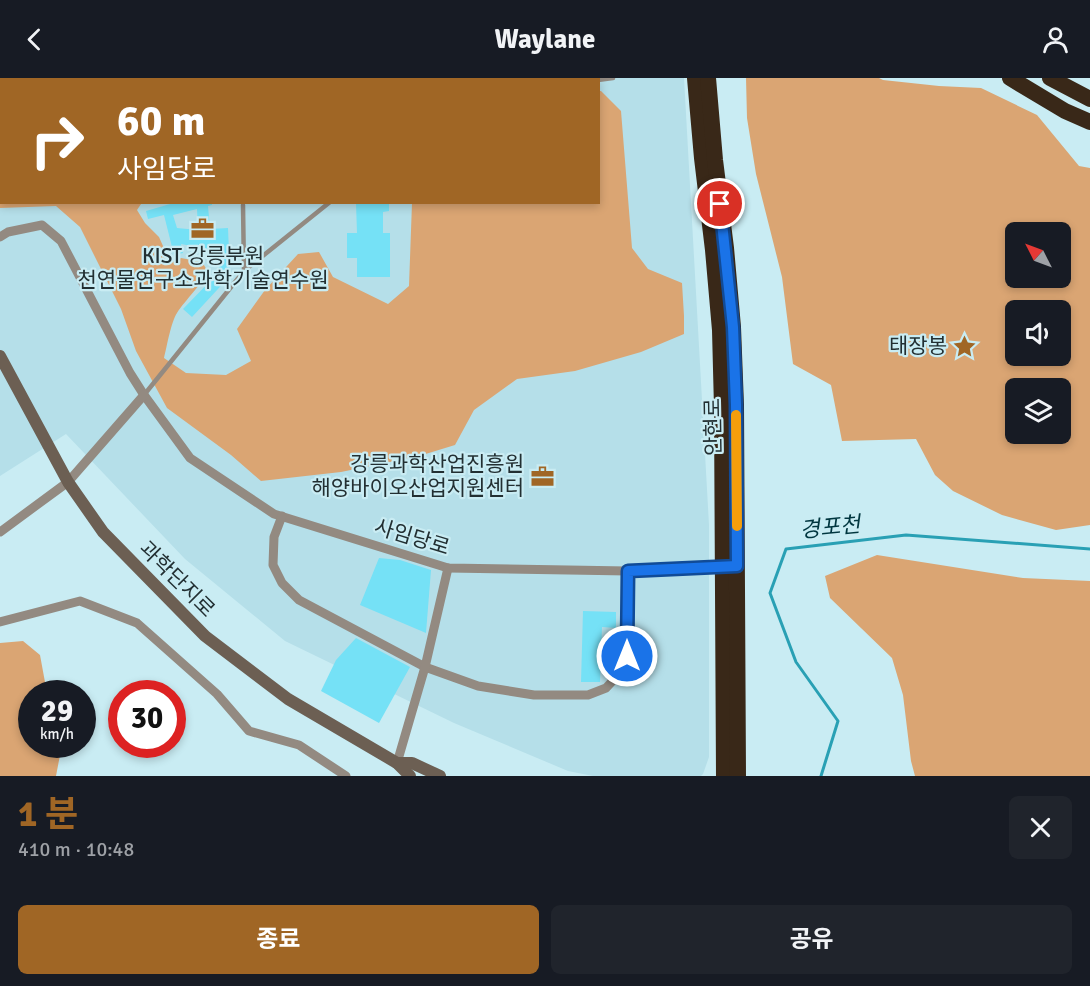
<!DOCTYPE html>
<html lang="ko">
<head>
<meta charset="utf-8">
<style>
  body { margin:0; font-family:Signika,"Noto Sans KR",sans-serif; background:#20242c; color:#f1f3f6; height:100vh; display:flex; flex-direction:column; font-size:22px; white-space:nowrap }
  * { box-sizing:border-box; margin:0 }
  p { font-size:20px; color:#9ea1a6 }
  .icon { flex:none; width:33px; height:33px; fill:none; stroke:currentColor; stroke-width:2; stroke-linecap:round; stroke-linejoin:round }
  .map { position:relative; height:698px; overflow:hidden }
  .details { display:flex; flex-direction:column; background:#171b24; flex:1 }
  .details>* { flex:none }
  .guide { position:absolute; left:0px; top:0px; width:600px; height:126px; box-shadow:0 3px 9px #0003; background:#a06625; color:#fff; overflow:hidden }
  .needle { width:39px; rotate:312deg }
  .fabs { position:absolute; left:1005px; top:144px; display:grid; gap:12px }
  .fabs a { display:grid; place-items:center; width:66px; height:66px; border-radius:9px; background:#171b24; box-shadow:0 3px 9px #0003; font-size:30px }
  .speed { position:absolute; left:18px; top:602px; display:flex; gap:12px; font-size:30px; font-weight:700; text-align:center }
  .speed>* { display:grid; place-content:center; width:78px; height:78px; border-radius:50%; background:#171b24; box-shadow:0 3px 9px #0003; line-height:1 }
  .speed small { font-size:15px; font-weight:400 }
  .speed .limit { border:9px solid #d22; background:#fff; color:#111 }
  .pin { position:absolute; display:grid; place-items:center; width:51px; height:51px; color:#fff; margin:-26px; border:3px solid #fff; border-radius:50%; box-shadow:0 2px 6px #0007 }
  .me { position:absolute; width:66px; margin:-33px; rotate:0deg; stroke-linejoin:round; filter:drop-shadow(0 0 4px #0008) }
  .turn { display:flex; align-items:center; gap:21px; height:126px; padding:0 18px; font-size:27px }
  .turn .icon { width:78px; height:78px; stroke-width:2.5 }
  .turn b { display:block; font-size:42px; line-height:51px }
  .round { display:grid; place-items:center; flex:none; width:63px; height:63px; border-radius:9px; background:#20242c }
  .headline { display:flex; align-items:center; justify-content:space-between; height:102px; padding:0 18px }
  h1 { font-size:36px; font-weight:700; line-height:45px; color:#a06625 }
  .cta { display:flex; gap:12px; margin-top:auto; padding:12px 18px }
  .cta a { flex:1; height:69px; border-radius:9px; background:#a06625; color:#fff; font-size:24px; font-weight:700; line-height:69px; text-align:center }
  .cta a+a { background:#20242c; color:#f1f3f6 }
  header { display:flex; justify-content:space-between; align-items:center; height:78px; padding:0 18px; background:#171b24; font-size:27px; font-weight:700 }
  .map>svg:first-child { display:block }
  .built { fill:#b5dfe9; fill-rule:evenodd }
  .green { fill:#daa573; fill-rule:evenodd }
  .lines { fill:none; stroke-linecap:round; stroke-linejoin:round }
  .stream { stroke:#29a0b4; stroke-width:3 }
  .building { fill:#75e1f6; fill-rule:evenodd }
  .lane { stroke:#938a81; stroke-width:4.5 }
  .street { stroke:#938a81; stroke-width:9 }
  .secondary { stroke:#6c5f53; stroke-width:12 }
  .highway { stroke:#392818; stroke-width:16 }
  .route-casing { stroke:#114b97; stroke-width:15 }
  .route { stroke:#1a73e8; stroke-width:10 }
  .slow { stroke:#f59e0b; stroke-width:10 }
  .labels { text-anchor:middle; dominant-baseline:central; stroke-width:4.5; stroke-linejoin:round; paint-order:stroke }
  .poi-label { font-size:21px; fill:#222f32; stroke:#c9ecf3; text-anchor:end }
  .street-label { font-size:21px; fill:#222f32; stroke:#c9ecf3 }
  .water-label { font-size:22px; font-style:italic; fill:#00363f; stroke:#c9ecf3 }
</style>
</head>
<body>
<header><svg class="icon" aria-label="back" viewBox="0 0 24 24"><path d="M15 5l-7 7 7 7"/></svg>Waylane<svg class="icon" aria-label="person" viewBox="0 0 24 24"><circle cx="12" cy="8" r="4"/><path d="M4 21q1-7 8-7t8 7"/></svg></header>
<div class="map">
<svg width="1090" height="698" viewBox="0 0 1090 698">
  <rect width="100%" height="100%" fill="#c9ecf3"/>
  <path class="built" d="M0,0H684L709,447V679L703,696L701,698H593L568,693L454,645L285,563L185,481L66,356L0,398ZM2,2H598V124H2Z"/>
  <g class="green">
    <path d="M0,0H86L89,1L2,2V124L145,125L141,126L137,132L145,145L159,159L167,177L174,184L181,180L202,184L207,192C204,205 185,222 177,235C171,244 167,268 164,280L186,295L226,297L251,283L237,251L265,212L298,176L319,174L333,199L388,226L409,208L412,125L598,124L599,13H601L621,33L632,170L648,191L682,205L684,238V256L641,274L575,293L517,301L474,332L455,367L419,378L341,394L261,403L231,377L167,330L136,273L121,231L80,149L56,128L0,130Z"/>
    <path d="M746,0H879L883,2L939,8L981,10L1037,37L1079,88L1090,90V447L1056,452L1002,437L953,413L935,397L916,361L842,363L831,307L793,286L782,199L756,96L747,40ZM1016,154H1060V200H1016ZM1016,232H1060V278H1016ZM1016,310H1060V356H1016Z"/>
    <polygon points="877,477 1023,500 1090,503 1090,698 915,698 911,683 903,617 892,580 830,520 825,498"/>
    <polygon points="23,563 40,577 47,615 32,615 32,666 57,666 60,677 56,698 0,698 0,565"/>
  </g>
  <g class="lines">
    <polyline class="stream" points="821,698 838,643 796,584 770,515 786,471 906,457 1090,471"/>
  </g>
  <g class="building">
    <path d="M177,124H212V127L208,128L210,151L228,150L230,198L192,239L183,231L219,194L218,173L181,166L183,175L174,177L164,137L148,141L146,133ZM197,131L198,152L177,150L173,137Z"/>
    <polygon points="367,124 389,124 389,133 383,134 383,155 390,155 390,199 357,199 357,180 347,180 347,155 357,155 356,125"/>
    <polygon points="379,480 400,482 431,492 426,555 360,527"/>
    <polygon points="583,533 616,534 616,550 602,549 600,604 581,604"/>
    <polygon points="356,560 410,589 379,645 321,613 336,582"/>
  </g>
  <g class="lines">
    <g class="lane">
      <polyline points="435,0 435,2"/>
      <polyline points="502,0 502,2"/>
      <polyline points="598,2 613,0"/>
      <polyline points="243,127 244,193"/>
      <polyline points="144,317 244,193 330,124"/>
    </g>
    <g class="street">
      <polyline points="0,159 8,154 42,147 61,163 130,295 144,317 190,380 274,436 448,490 628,493 722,488"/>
      <polyline points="282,438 274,459 273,487 282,505 299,522 425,589 478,608 534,617 588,617 606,610 619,596 627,578 628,493"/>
      <polyline points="0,454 68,404 144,317"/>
      <polyline points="0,544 80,523 137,545 217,616 249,653 299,667 346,698"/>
      <polyline points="397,685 425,589 448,490"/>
    </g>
    <g class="secondary">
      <polyline points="0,278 68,404 103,454 205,558 288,621 397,685 410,698"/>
      <polyline points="397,685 412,685 440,698"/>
    </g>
    <g class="highway">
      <polyline points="695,0 702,80 713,172 720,252 722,330 724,698"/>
      <polyline points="708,0 715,82 726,170 733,249 736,327 738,698"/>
      <polyline points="1010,0 1065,33 1090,44"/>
      <polyline points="1050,0 1090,21"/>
    </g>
  </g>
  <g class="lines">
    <defs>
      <polyline id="route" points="627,578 628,493 737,488 736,327 733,249 720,126"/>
    </defs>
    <use href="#route" class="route-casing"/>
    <use href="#route" class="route"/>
    <polyline class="slow" points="736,337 737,448"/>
  </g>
  <defs>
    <symbol id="office-bare" viewBox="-9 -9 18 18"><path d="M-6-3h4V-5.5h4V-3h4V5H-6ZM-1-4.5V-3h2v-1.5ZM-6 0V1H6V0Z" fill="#a06625" stroke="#c9ecf3" stroke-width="2.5" paint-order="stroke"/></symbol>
    <symbol id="sight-bare" viewBox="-9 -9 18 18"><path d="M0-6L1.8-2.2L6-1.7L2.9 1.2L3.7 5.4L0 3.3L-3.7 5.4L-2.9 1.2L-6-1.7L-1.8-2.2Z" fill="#a06625" stroke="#c9ecf3" stroke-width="2.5" paint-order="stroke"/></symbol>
  </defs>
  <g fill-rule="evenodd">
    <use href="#office-bare" x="186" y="134" width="33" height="33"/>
    <use href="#sight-bare" x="948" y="252" width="33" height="33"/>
    <use href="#office-bare" x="526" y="382" width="33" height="33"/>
  </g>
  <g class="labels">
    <g class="poi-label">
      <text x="203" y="178" text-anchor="middle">KIST 강릉분원<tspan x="203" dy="24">천연물연구소과학기술연수원</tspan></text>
      <text x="947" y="268">태장봉</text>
      <text x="524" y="386">강릉과학산업진흥원<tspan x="524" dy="24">해양바이오산업지원센터</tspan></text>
    </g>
    <g class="street-label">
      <text transform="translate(713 349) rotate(-91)">안현로</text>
      <text transform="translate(412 459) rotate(17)">사임당로</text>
      <text transform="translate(177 501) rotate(45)">과학단지로</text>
    </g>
    <g class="water-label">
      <text transform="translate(830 449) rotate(-6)">경포천</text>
    </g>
  </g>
</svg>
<div class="fabs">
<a><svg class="needle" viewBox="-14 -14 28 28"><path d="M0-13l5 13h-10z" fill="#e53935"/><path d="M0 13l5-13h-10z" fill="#9ea1a6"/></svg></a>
<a><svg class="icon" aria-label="sound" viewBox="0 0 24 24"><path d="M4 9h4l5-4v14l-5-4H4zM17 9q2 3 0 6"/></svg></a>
<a><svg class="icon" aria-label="layers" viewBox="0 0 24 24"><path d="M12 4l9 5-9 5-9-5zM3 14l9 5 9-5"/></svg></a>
</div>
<div class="speed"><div>29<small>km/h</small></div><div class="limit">30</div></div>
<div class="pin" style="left:720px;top:126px;background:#d93025"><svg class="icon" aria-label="arrive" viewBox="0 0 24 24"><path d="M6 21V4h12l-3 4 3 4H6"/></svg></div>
<svg class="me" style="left:627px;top:578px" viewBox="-20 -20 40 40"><circle r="17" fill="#1a73e8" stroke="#fff" stroke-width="3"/><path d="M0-11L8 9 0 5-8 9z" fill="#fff"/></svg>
<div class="guide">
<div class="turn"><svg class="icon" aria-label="right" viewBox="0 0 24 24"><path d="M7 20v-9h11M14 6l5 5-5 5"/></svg><div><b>60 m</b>사임당로</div></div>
</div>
</div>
<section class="details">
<div class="headline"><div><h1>1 분</h1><p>410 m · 10:48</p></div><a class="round"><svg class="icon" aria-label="close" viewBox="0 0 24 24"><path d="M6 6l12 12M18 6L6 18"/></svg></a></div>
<div class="cta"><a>종료</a><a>공유</a></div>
</section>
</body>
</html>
